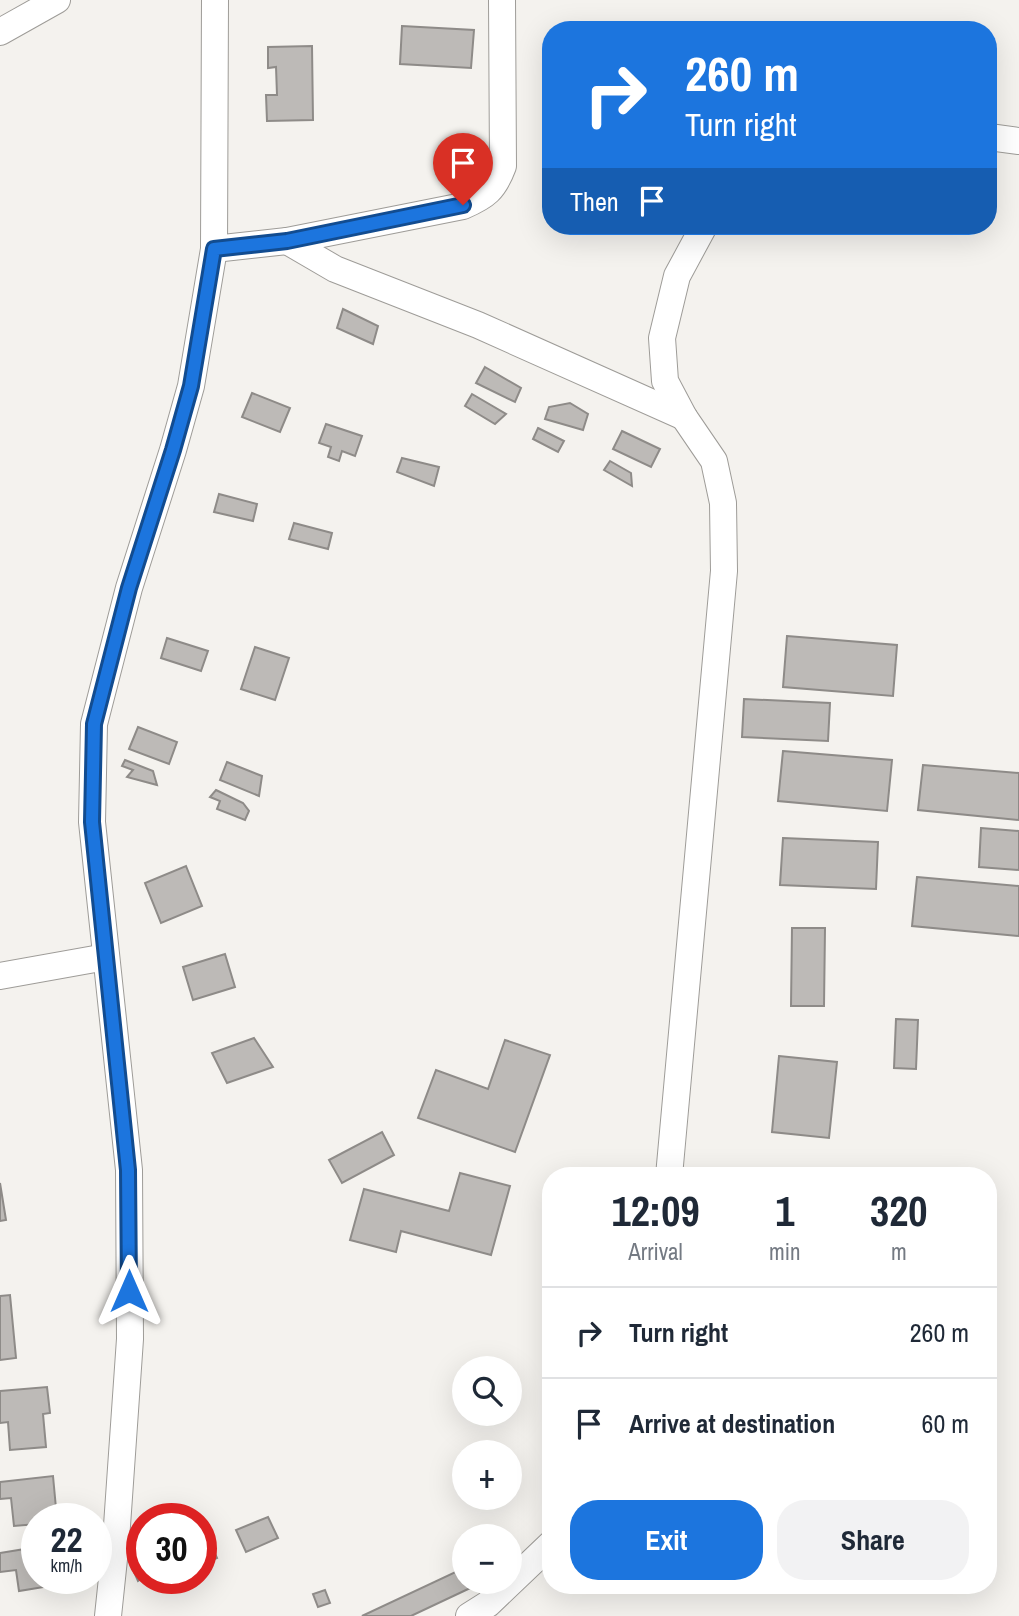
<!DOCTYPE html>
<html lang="en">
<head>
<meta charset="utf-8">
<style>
  body { margin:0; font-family:"Archivo Narrow",sans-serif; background:#f2f2f3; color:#1f2937; height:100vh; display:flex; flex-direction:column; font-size:26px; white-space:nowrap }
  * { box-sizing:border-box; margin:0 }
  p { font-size:23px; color:#747a83 }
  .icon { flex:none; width:38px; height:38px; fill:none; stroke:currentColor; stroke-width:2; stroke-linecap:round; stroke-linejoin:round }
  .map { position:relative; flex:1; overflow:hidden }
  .sheet { position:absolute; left:542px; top:1167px; width:455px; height:427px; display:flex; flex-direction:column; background:#fff; border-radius:28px; box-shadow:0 7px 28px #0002 }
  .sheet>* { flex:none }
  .hud { position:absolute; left:542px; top:21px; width:455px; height:214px; border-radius:28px; box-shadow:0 7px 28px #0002; background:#1c75de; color:#fff; overflow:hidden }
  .fabs { position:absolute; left:452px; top:1356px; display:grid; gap:14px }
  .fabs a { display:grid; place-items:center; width:70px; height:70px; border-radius:50%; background:#fff; box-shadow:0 7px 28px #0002; font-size:35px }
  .speed { position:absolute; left:21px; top:1503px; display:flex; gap:14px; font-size:35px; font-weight:700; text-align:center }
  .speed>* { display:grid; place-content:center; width:91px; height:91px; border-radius:50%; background:#fff; box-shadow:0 7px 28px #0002; line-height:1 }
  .speed small { font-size:18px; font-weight:400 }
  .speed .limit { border:10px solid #d22; background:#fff; color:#111 }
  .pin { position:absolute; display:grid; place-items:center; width:60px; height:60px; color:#fff; margin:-72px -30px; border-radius:50% 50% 50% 0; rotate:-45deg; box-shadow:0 0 7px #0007 }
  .pin .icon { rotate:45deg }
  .me { position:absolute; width:77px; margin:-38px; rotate:0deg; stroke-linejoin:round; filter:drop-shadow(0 0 5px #0008) }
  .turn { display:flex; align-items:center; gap:24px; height:147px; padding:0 28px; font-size:32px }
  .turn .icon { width:91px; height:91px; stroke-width:2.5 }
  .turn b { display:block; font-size:49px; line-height:60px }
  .then { display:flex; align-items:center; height:66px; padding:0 28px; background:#0003; gap:14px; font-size:26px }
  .eta { display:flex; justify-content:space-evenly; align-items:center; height:119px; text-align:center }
  .eta b { font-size:42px; font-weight:700; line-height:49px }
  .action { display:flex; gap:14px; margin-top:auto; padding:14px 28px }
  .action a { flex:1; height:80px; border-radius:28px; background:#1c75de; color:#fff; font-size:28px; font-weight:700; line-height:80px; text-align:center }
  .action a+a { background:#f2f2f3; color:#1f2937 }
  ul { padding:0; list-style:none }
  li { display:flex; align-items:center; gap:21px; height:91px; padding:0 28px; border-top:2px solid #e0e1e3 }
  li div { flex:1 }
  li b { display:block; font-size:26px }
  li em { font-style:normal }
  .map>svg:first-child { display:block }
  .building { fill:#bdbab7; stroke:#8e8b88; stroke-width:2 }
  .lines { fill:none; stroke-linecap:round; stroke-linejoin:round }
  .minor-casing { stroke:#9e9c98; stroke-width:28 }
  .minor { stroke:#fff; stroke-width:26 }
  .route-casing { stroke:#124c90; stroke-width:18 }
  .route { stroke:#1c75de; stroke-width:12 }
</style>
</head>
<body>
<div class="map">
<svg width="1019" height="1616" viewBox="0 0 1019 1616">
  <rect width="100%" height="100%" fill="#f4f2ee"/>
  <g class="building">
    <polygon points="402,26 474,30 471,68 400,64"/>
    <polygon points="312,46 313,120 267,121 266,95 277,95 276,67 268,68 268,47"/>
    <polygon points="343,309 378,326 373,344 337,328"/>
    <polygon points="485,367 521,388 515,402 476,383"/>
    <polygon points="252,393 290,408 280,432 242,417"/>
    <polygon points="472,394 506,414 495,424 465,406"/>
    <polygon points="570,403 588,414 583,430 545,419 549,407"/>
    <polygon points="326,424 362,436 355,456 342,451 339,461 328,457 331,447 319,443"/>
    <polygon points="538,428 564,441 558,452 533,439"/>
    <polygon points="622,431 660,449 651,467 613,449"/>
    <polygon points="402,458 439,467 434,486 397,472"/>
    <polygon points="610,461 631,473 632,486 604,470"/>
    <polygon points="219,494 257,504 253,521 214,512"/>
    <polygon points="294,523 332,533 328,549 289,539"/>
    <polygon points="787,636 897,645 893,696 783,687"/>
    <polygon points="167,638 208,651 201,671 161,658"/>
    <polygon points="255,647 289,658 275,700 241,689"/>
    <polygon points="744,699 830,703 828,741 742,737"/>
    <polygon points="138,727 177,742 169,764 129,749"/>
    <polygon points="783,751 892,760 887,811 778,801"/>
    <polygon points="125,760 153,771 157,785 127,777 133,770 122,766"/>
    <polygon points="227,762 262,776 259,796 220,780"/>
    <polygon points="923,765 1019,773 1019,820 918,810"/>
    <polygon points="216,790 243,803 249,811 245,820 217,809 220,801 210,797"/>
    <polygon points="981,828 1019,831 1019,870 979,867"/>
    <polygon points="783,838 878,842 876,889 780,885"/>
    <polygon points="186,866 202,906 161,923 145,883"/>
    <polygon points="917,877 1019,886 1019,936 912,926"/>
    <polygon points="792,928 825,928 824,1006 791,1006"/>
    <polygon points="225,954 235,987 193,1000 183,967"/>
    <polygon points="896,1019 918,1020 916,1069 894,1068"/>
    <polygon points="254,1038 273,1067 227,1083 212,1053"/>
    <polygon points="505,1040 550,1055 515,1152 418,1118 436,1070 488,1089"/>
    <polygon points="779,1056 837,1062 829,1138 772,1132"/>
    <polygon points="382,1132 394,1155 342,1183 329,1160"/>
    <polygon points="460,1173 510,1186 491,1255 401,1231 396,1252 350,1240 364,1189 449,1211"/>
    <polygon points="0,1183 6,1220 0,1221"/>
    <polygon points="10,1295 16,1358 0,1360 0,1296"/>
    <polygon points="47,1387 50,1413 43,1414 46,1447 10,1450 8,1422 0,1423 0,1391"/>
    <polygon points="53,1476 57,1519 37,1519 37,1524 14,1526 11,1498 0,1499 0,1482"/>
    <polygon points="268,1517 278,1538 246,1552 236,1530"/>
    <polygon points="210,1542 217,1558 201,1565 201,1546"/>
    <polygon points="514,1544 523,1563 509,1569 509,1546"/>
    <polygon points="37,1547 37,1578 55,1578 56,1585 19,1591 16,1570 0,1572 0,1553"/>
    <polygon points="142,1548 142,1578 138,1581 134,1572 140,1565 137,1549"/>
    <polygon points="464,1568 464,1582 483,1582 411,1616 362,1616"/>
    <polygon points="325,1590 330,1603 318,1607 313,1594"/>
  </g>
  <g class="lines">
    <defs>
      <g id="minor">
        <polyline points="0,32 57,0"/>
        <polyline points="989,137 1019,141"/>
        <polyline points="287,241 335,269 478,325 684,417"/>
        <path d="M214,249L287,241L463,206C486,196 494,190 503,166L502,0"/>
        <polyline points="0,976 106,957"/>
        <polyline points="669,1176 724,571 723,503 714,461 684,417 665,381 662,338 677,276 704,226"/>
        <polyline points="108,1616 116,1540 130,1339 129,1170 92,822 94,724 129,588 173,450 191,386 214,249 215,0"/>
        <polyline points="469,1616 488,1604 551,1544"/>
      </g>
    </defs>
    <use href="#minor" class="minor-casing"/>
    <use href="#minor" class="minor"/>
  </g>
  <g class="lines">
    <defs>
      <polyline id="route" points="129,1291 128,1170 92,822 94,724 129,588 173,450 191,386 214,249 287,241 463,205"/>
    </defs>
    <use href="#route" class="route-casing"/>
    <use href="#route" class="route"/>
  </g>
</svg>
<div class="fabs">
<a><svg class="icon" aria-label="search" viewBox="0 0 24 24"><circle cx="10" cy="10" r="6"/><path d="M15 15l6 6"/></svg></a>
<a>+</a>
<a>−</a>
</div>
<div class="speed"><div>22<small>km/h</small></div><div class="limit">30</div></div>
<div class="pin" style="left:463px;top:205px;background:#d93025"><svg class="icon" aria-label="arrive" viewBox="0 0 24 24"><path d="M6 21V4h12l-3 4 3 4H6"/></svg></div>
<svg class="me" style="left:129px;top:1291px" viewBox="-20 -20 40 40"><path d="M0-17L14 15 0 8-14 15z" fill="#1c75de" stroke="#fff" stroke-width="4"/></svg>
<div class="hud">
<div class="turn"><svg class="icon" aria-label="right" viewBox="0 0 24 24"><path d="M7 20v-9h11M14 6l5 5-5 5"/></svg><div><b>260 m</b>Turn right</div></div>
<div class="then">Then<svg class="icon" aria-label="arrive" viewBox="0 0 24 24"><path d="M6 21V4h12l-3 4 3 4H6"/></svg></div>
</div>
<section class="sheet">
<div class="eta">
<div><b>12:09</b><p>Arrival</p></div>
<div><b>1</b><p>min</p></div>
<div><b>320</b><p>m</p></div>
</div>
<ul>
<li><svg class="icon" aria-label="right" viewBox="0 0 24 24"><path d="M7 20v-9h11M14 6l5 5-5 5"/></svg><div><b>Turn right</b></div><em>260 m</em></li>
<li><svg class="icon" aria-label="arrive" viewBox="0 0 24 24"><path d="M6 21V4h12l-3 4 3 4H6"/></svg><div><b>Arrive at destination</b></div><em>60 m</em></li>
</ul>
<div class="action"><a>Exit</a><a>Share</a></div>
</section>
</div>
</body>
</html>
